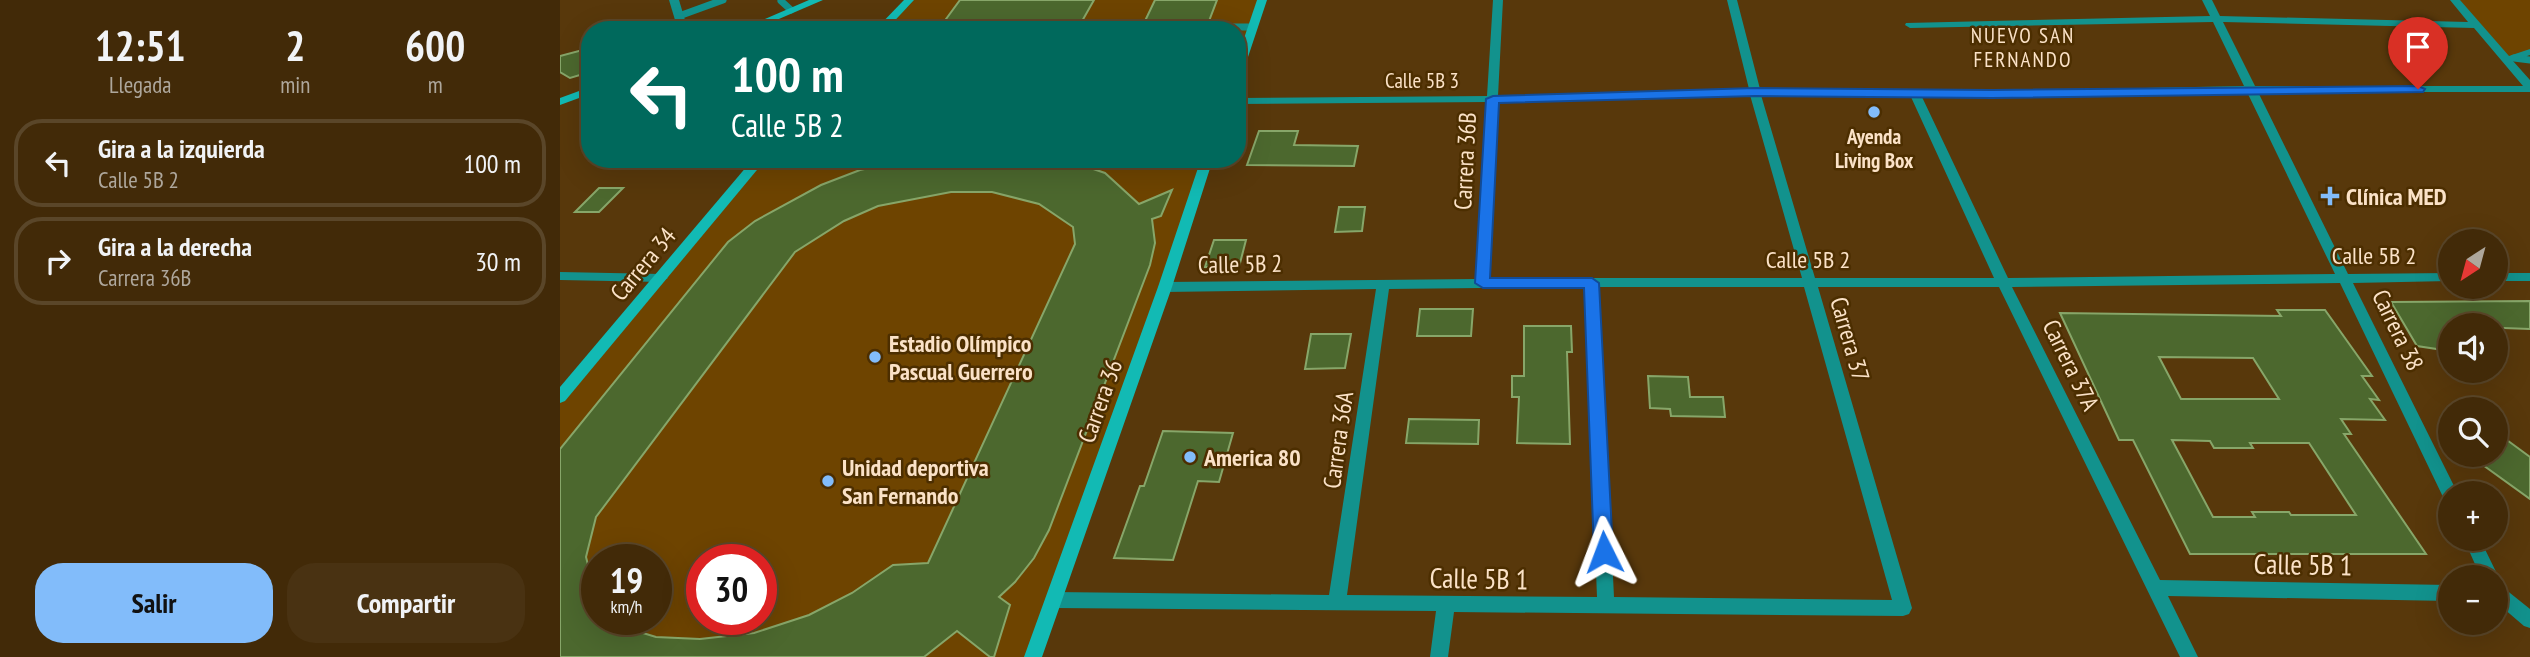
<!DOCTYPE html>
<html lang="es">
<head>
<meta charset="utf-8">
<style>
  body { margin:0; font-family:"PT Sans Narrow",sans-serif; background:#493212; color:#f1f3f6; height:100vh; display:flex; flex-direction:column; font-size:26px; white-space:nowrap }
  * { box-sizing:border-box; margin:0 }
  p { font-size:23px; color:#aea79c }
  .icon { flex:none; width:38px; height:38px; fill:none; stroke:currentColor; stroke-width:2; stroke-linecap:round; stroke-linejoin:round }
  .map { position:relative; flex:1; overflow:hidden }
  .drawer { display:flex; flex-direction:column; background:#422a08; width:560px }
  .drawer>* { flex:none }
  .top-card { position:absolute; left:21px; top:21px; width:665px; height:147px; border-radius:28px; box-shadow:0 7px 28px #0002,0 0 0 2px #5a4629; background:#00695c; color:#fff; overflow:hidden }
  .needle { width:46px; rotate:216deg }
  .controls { position:absolute; left:1878px; top:229px; display:grid; gap:14px }
  .controls a { display:grid; place-items:center; width:70px; height:70px; border-radius:50%; background:#422a08; box-shadow:0 7px 28px #0002,0 0 0 2px #5a4629; font-size:35px }
  .speed { position:absolute; left:21px; top:544px; display:flex; gap:14px; font-size:35px; font-weight:700; text-align:center }
  .speed>* { display:grid; place-content:center; width:91px; height:91px; border-radius:50%; background:#422a08; box-shadow:0 7px 28px #0002,0 0 0 2px #5a4629; line-height:1 }
  .speed small { font-size:18px; font-weight:400 }
  .speed .limit { border:10px solid #d22; background:#fff; color:#111 }
  .pin { position:absolute; display:grid; place-items:center; width:60px; height:60px; color:#fff; margin:-72px -30px; border-radius:50% 50% 50% 0; rotate:-45deg; box-shadow:0 0 7px #0007 }
  .pin .icon { rotate:45deg }
  .me { position:absolute; width:77px; margin:-38px; rotate:357deg; stroke-linejoin:round; filter:drop-shadow(0 0 5px #0008) }
  .turn { display:flex; align-items:center; gap:24px; height:147px; padding:0 35px; font-size:32px }
  .turn .icon { width:91px; height:91px; stroke-width:2.5 }
  .turn b { display:block; font-size:49px; line-height:60px }
  .eta { display:flex; justify-content:space-evenly; align-items:center; height:119px; text-align:center }
  .eta b { font-size:42px; font-weight:700; line-height:49px }
  .cta { display:flex; gap:14px; margin-top:auto; padding:14px 35px }
  .cta a { flex:1; height:80px; border-radius:28px; background:#82bcfa; color:#111; font-size:28px; font-weight:700; line-height:80px; text-align:center }
  .cta a+a { background:#493212; color:#f1f3f6 }
  ul { padding:0; list-style:none }
  li { display:flex; align-items:center; gap:21px; height:88px; margin:0 14px 10px; padding:0 21px; border:4px solid #5a4629; border-radius:28px }
  li div { flex:1 }
  li b { display:block; font-size:26px }
  li em { font-style:normal }
  main { display:flex; flex:1; min-height:0 }
  .map>svg:first-child { display:block }
  .green { fill:#6e4400; fill-rule:evenodd }
  .building { fill:#4c682e; stroke:#87a669; stroke-width:2; fill-rule:evenodd }
  .lines { fill:none; stroke-linecap:round; stroke-linejoin:round }
  .lane { stroke:#12928d; stroke-width:7 }
  .street { fill:#12928d; fill-rule:evenodd }
  .secondary { fill:#12bab4; fill-rule:evenodd }
  .route { fill:#1a73e8; stroke:#114b97; stroke-width:2 }
  .poi-dot { fill:#82bcfa; stroke:#4c2e00; stroke-width:2.5 }
  .labels { text-anchor:middle; dominant-baseline:central; stroke-width:5; stroke-linejoin:round; paint-order:stroke }
  .far-neighbourhood-label { font-size:21px; letter-spacing:2px; fill:#fbe2c7; stroke:#4c2e00 }
  .far-street-label { font-size:21px; fill:#fbe2c7; stroke:#4c2e00 }
  .far-poi-label { font-size:21px; font-weight:bold; fill:#fbe2c7; stroke:#4c2e00 }
  .street-label { font-size:24px; fill:#fbe2c7; stroke:#4c2e00 }
  .poi-label { font-size:24px; font-weight:bold; fill:#fbe2c7; stroke:#4c2e00; text-anchor:start }
  .near-street-label { font-size:28px; fill:#fbe2c7; stroke:#4c2e00 }
</style>
</head>
<body>
<main>
<section class="drawer">
<div class="eta">
<div><b>12:51</b><p>Llegada</p></div>
<div><b>2</b><p>min</p></div>
<div><b>600</b><p>m</p></div>
</div>
<ul>
<li><svg class="icon" aria-label="left" viewBox="0 0 24 24"><path d="M17 20v-9H6M10 6l-5 5 5 5"/></svg><div><b>Gira a la izquierda</b><p>Calle 5B 2</p></div><em>100 m</em></li>
<li><svg class="icon" aria-label="right" viewBox="0 0 24 24"><path d="M7 20v-9h11M14 6l5 5-5 5"/></svg><div><b>Gira a la derecha</b><p>Carrera 36B</p></div><em>30 m</em></li>
</ul>
<div class="cta"><a>Salir</a><a>Compartir</a></div>
</section>
<div class="map">
<svg width="1970" height="657" viewBox="0 0 1970 657">
  <rect width="100%" height="100%" fill="#58380b"/>
  <g class="green">
    <polygon points="349,0 702,0 677,75 677,30 320,30"/>
    <polygon points="1895,0 1970,0 1970,52 1946,60"/>
    <path d="M200,159H647L473,657H0V397ZM37,560H96V620H37ZM142,560H201V620H142Z"/>
  </g>
  <g class="building">
    <polygon points="400,0 534,0 517,30 378,30"/>
    <polygon points="595,0 657,0 649,21 584,23"/>
    <polygon points="30,48 30,72 10,78 0,72 0,56"/>
    <polygon points="699,131 738,131 734,145 798,146 794,166 687,165"/>
    <path d="M351,159H504L545,173L579,204L612,190L601,216L592,219L595,243L590,265L489,530L474,558L455,582L439,597L450,605L434,657H430L397,631L364,657H0V449L168,242L195,221L261,185L300,170ZM391,192H432L479,204L513,227L515,244L368,563L333,565L292,593L249,615L194,633L140,639L96,637L60,626L53,620H37V600L26,557L36,517L235,252L284,221L318,206Z"/>
    <polygon points="39,188 63,188 39,212 15,212"/>
    <polygon points="779,207 805,207 802,231 775,232"/>
    <polygon points="654,240 686,240 679,267 645,267"/>
    <polygon points="1970,301 1970,329 1890,326 1890,351 1857,346 1831,302"/>
    <polygon points="860,309 913,309 911,336 857,336"/>
    <path d="M1717,310H1765L1812,376H1802L1819,400L1810,399L1825,420L1781,419L1791,434H1784L1866,554H1630L1573,440H1559L1500,313L1721,316ZM1599,357L1693,358L1719,399H1621ZM1612,440L1650,441L1654,448H1693L1690,443H1749L1796,515H1731L1729,512H1692L1695,517H1653Z"/>
    <polygon points="964,326 1011,326 1012,352 1007,352 1010,444 957,443 959,397 952,397 952,376 964,376"/>
    <polygon points="751,334 791,334 785,368 745,369"/>
    <polygon points="1088,376 1128,377 1130,397 1163,397 1165,417 1111,416 1110,409 1090,408"/>
    <polygon points="849,419 919,420 918,444 846,443"/>
    <polygon points="603,431 673,433 659,482 638,481 613,560 554,558 580,486 584,486"/>
    <polygon points="1936,432 1970,457 1970,499 1909,455 1936,455"/>
  </g>
  <g class="lines">
    <g class="lane">
      <polyline points="221,1 231,10"/>
      <polyline points="119,16 163,0"/>
      <polyline points="618,30 624,27 693,27"/>
      <polyline points="1954,58 1970,60"/>
    </g>
    <g class="street">
      <polygon points="109,0 119,0 128,30 118,30"/>
      <path d="M933,0H943L938,96L1189,89L1167,0H1177L1200,89L1431,91L1684,86L1653,22L1350,28L1345,25L1346,23L1650,16L1642,0H1652L1660,16L1908,22L1890,0H1900L1949,56L1970,49V55L1953,61L1970,80V92H1698L1788,274L1890,273V281L1793,283L1898,494H1890V501L1884,499L1780,283L1452,287L1600,580L1890,585V601L1608,596L1638,657H1620L1439,287H1258L1352,608L1349,614L1343,616L894,612L888,657H870L876,611L494,608L488,605L485,600L488,595L494,592L769,595L816,289L605,292L598,287L605,282L917,279L927,102L677,104V98L927,96ZM1663,22L1914,28L1963,86H1695ZM1687,92L1775,274L1448,278L1362,97ZM1190,95L1242,278H930L938,102ZM1201,95L1351,97L1434,278H1255ZM1025,287L1037,597L787,595L829,289ZM1039,287H1244L1332,600L1054,597Z"/>
      <polygon points="0,272 101,274 108,278 101,282 0,280"/>
      <rect x="1936" y="273" width="34" height="8"/>
      <polygon points="1904,539 1920,539 1939,578 1937,582 1942,584 1945,589 1970,609 1970,628 1964,626 1936,602 1936,578 1921,578"/>
    </g>
    <g class="secondary">
      <polygon points="249,0 263,0 193,30 179,30"/>
      <polygon points="344,0 354,0 326,30 315,30"/>
      <polygon points="697,0 707,0 682,75 677,78 677,59"/>
      <polygon points="30,87 30,94 0,105 0,98"/>
      <polygon points="193,159 206,159 5,401 0,403 0,387"/>
      <polygon points="641,159 653,159 612,287 482,657 464,657 598,287"/>
    </g>
  </g>
  <polygon class="route" points="1858,86 1865,89 1863,92 1432,98 1195,96 939,103 930,278 1032,278 1039,283 1053,552 1051,558 1044,560 1037,558 1034,552 1024,288 923,288 915,283 926,99 933,96 1195,88 1432,90"/>
  <g class="poi-dot">
    <circle cx="1314" cy="112" r="7"/>
    <path d="M1766.5 185.5h7v7h7v7h-7v7h-7v-7h-7v-7h7z"/>
    <circle cx="315" cy="357" r="7"/>
    <circle cx="630" cy="457" r="7"/>
    <circle cx="268" cy="481" r="7"/>
  </g>
  <g class="labels">
    <g class="far-neighbourhood-label">
      <text x="1463" y="35">NUEVO SAN<tspan x="1463" dy="24">FERNANDO</tspan></text>
    </g>
    <g class="far-street-label">
      <text x="862" y="80">Calle 5B 3</text>
    </g>
    <g class="far-poi-label">
      <text x="1314" y="136">Ayenda<tspan x="1314" dy="24">Living Box</tspan></text>
    </g>
    <g class="street-label">
      <text transform="translate(905 161) rotate(-87)">Carrera 36B</text>
      <text x="1814" y="255">Calle 5B 2</text>
      <text x="1248" y="259">Calle 5B 2</text>
      <text transform="translate(83 264) rotate(-50)">Carrera 34</text>
      <text transform="translate(680 264) rotate(-1)">Calle 5B 2</text>
      <text transform="translate(1838 330) rotate(64)">Carrera 38</text>
      <text transform="translate(1290 339) rotate(74)">Carrera 37</text>
      <text transform="translate(1511 365) rotate(64)">Carrera 37A</text>
      <text transform="translate(540 401) rotate(-70)">Carrera 36</text>
      <text transform="translate(778 440) rotate(-82)">Carrera 36A</text>
    </g>
    <g class="poi-label">
      <text x="1786" y="196">Clínica MED</text>
      <text x="329" y="343">Estadio Olímpico<tspan x="329" dy="28">Pascual Guerrero</tspan></text>
      <text x="644" y="457">America 80</text>
      <text x="282" y="467">Unidad deportiva<tspan x="282" dy="28">San Fernando</tspan></text>
    </g>
    <g class="near-street-label">
      <text transform="translate(1743 564) rotate(1)">Calle 5B 1</text>
      <text transform="translate(919 578) rotate(1)">Calle 5B 1</text>
    </g>
  </g>
</svg>
<div class="controls">
<a><svg class="needle" viewBox="-14 -14 28 28"><path d="M0-13l5 13h-10z" fill="#e53935"/><path d="M0 13l5-13h-10z" fill="#aea79c"/></svg></a>
<a><svg class="icon" aria-label="sound" viewBox="0 0 24 24"><path d="M4 9h4l5-4v14l-5-4H4zM17 9q2 3 0 6"/></svg></a>
<a><svg class="icon" aria-label="search" viewBox="0 0 24 24"><circle cx="10" cy="10" r="6"/><path d="M15 15l6 6"/></svg></a>
<a>+</a>
<a>−</a>
</div>
<div class="speed"><div>19<small>km/h</small></div><div class="limit">30</div></div>
<div class="pin" style="left:1858px;top:89px;background:#d93025"><svg class="icon" aria-label="arrive" viewBox="0 0 24 24"><path d="M6 21V4h12l-3 4 3 4H6"/></svg></div>
<svg class="me" style="left:1044px;top:552px" viewBox="-20 -20 40 40"><path d="M0-17L14 15 0 8-14 15z" fill="#1a73e8" stroke="#fff" stroke-width="4"/></svg>
<div class="top-card">
<div class="turn"><svg class="icon" aria-label="left" viewBox="0 0 24 24"><path d="M17 20v-9H6M10 6l-5 5 5 5"/></svg><div><b>100 m</b>Calle 5B 2</div></div>
</div>
</div>
</main>
</body>
</html>
